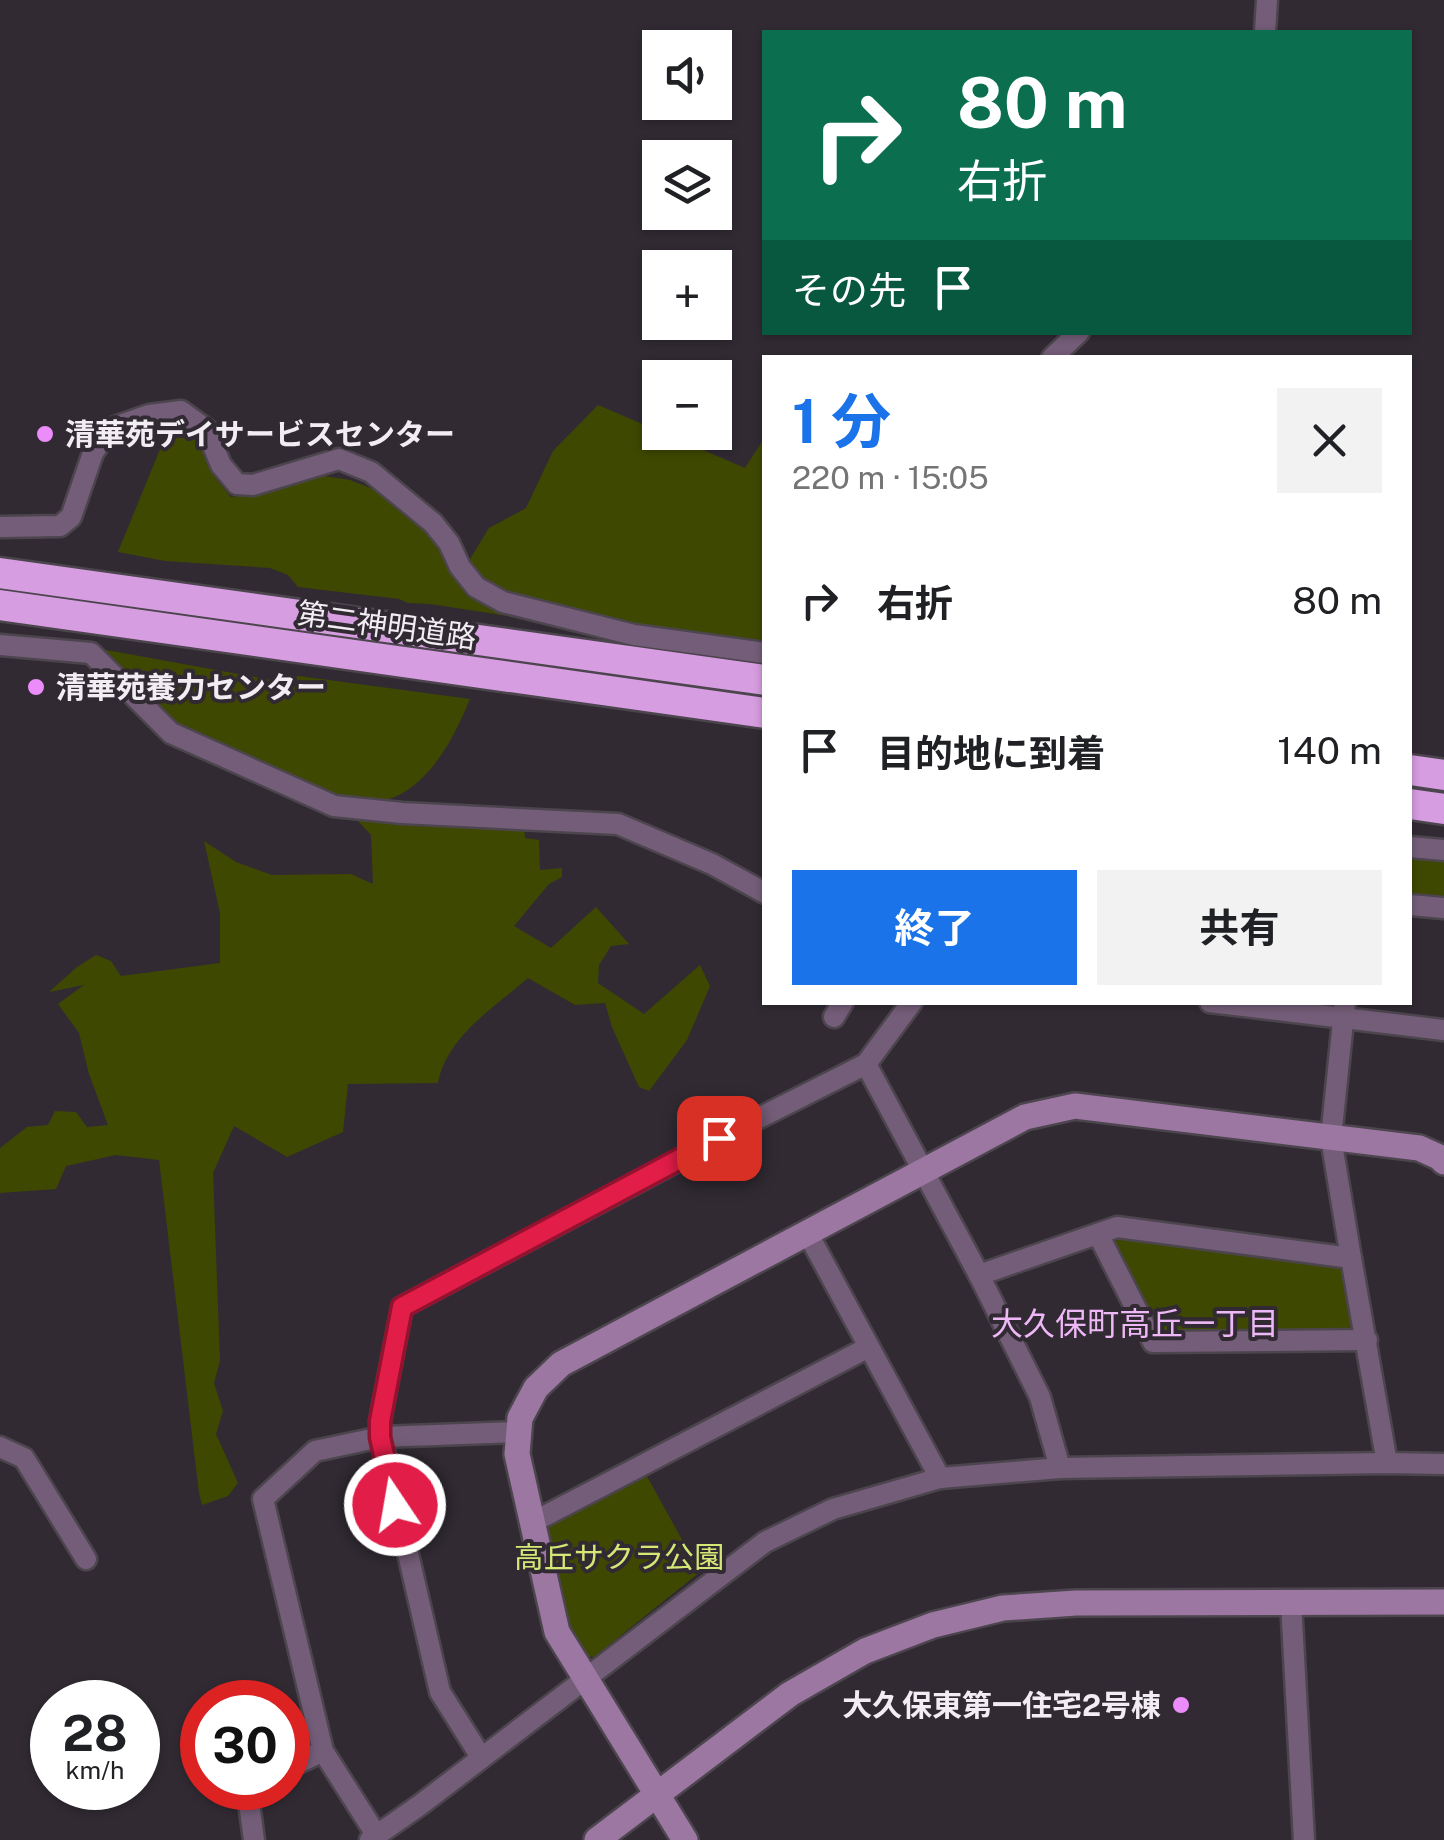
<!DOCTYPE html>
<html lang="ja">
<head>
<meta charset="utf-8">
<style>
  body { margin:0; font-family:"Public Sans","Noto Sans JP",sans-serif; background:#f2f2f2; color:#202124; height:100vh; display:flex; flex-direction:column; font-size:38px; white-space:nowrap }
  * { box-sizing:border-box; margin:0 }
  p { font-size:32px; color:#757577 }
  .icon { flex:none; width:55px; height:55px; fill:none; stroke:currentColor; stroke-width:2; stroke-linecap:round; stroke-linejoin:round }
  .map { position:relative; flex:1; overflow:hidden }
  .sheet { position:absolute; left:762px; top:355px; width:650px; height:650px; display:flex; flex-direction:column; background:#fff; border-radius:0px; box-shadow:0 2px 8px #0004 }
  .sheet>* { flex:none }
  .hud { position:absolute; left:762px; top:30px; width:650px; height:305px; border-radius:0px; box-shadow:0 2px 8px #0004; background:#0b6e4f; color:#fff; overflow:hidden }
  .buttons { position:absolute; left:642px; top:30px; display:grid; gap:20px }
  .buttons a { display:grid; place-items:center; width:90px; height:90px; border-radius:0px; background:#fff; box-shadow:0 2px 8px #0004; font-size:50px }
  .speed { position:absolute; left:30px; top:1680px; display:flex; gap:20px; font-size:50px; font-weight:700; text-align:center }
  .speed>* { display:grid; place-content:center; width:130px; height:130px; border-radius:50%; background:#fff; box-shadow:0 2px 8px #0004; line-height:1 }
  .speed small { font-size:25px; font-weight:400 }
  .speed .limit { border:15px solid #d22; background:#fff; color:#111 }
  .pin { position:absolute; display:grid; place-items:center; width:85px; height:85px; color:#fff; margin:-42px; border-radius:20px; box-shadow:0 5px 15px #0006 }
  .me { position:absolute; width:110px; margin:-55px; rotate:348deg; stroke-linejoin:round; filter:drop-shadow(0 0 8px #0008) }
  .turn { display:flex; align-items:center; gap:35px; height:210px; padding:0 30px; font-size:45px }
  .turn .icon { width:130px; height:130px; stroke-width:2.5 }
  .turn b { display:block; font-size:70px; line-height:85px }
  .then { display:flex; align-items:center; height:95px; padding:0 30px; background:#0003; gap:20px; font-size:38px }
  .round { display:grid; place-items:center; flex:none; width:105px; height:105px; border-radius:0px; background:#f2f2f2 }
  .summary { display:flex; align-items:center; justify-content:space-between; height:170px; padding:0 30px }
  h1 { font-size:60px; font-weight:700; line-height:75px; color:#1a73e8 }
  .primary-button { display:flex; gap:20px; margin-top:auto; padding:20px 30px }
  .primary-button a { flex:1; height:115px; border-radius:0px; background:#1a73e8; color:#fff; font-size:40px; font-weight:700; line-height:115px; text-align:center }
  .primary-button a+a { background:#f2f2f2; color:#202124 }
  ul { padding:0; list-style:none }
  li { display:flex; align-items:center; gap:30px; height:150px; padding:0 30px }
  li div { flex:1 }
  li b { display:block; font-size:38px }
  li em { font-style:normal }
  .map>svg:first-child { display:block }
  .green { fill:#3f4800 }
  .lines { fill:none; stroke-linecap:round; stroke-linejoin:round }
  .street-casing { stroke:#4c454e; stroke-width:25 }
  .secondary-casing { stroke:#4c454e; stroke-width:30 }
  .highway-casing { stroke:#4c454e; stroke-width:35 }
  .street { stroke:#745d78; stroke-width:20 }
  .secondary { stroke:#9c77a2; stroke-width:25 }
  .highway { stroke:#d69de0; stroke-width:30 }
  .route-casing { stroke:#92132f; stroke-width:25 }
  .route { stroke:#e11d48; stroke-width:18 }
  .poi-dot { fill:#ec8cfb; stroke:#312a33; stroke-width:4 }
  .labels { text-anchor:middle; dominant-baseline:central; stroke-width:8; stroke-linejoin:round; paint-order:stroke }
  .poi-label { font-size:30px; font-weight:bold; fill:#f2edf3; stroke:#312a33; text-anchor:start }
  .street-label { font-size:30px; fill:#f2edf3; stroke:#312a33 }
  .park-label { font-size:30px; fill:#d5e875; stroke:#312a33 }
  .neighbourhood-label { font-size:32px; fill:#edb8f5; stroke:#312a33 }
</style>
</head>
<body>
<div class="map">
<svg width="1444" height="1840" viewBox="0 0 1444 1840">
  <rect width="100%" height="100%" fill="#312a33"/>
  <g class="green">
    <polygon points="598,405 745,468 765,437 765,646 656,633 501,593 475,572 470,559 489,528 526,508 553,451"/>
    <polygon points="165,422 186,423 201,437 217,480 231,497 254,494 324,476 350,480 378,491 398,510 420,522 444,553 466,595 554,623 430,604 408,603 399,599 298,587 288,575 270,568 165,561 118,552 165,437 153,425"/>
    <path d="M101,649L271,680L299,676L470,699C455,736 429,788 386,800C368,804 348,799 330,797L173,723Z"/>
    <path d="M366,814L524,826L525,838L539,840L540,870L562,868V877L549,884L514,926L551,948L596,907L629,944L611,946L599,965L598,983L644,1014L700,965L710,986L687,1040L649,1091L639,1087L612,1027L605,1003L575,1005L528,978C494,1008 447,1036 438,1083L348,1084L343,1132L287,1157L234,1126L213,1173L220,1361L214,1383L223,1411L216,1434L238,1483L228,1496L202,1505L199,1493L159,1160L116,1155L66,1166L56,1189L0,1193V1148L27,1127L48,1125L55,1111L76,1112L87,1127L108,1125L89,1074L79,1033L58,1004L84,985L49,992L77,967L96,955L111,961L121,976L220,963V913L204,841L236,862L272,875L351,874L373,884L371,835L357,820Z"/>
    <polygon points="1410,859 1444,862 1444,896 1410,893"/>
    <polygon points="1123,1236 1335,1262 1345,1276 1354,1320 1352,1327 1331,1332 1174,1334 1159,1328 1149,1315 1115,1242"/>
    <polygon points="644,1471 700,1572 594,1657 585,1656 564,1620 542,1531 547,1523"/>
  </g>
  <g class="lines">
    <defs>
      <g id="street">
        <polyline points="1265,32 1267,0"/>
        <polyline points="1052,358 1079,332"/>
        <polyline points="0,527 60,526 71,517 93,453 109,429 149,415 181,411 206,429 221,465 237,484 253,485 339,459 371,472 433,523 449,543 460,567 476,587 503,602 634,635 765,653"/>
        <polyline points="0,645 91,653 171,733 334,806 402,813 618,824 712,864 765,893"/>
        <polyline points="1410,847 1444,850"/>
        <polyline points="1410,905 1444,908"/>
        <polyline points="1210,1002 1444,1030"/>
        <polyline points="1345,1002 1331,1138 1351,1258"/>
        <polyline points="834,1017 843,1002"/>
        <polyline points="866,1064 979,1275"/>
        <polyline points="807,1232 940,1478"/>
        <polyline points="1098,1234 1153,1342 1367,1340"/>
        <polyline points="0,1447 24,1458 86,1559"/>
        <polyline points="1060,1468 1040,1397 979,1275 1117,1227 1351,1258 1387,1463"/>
        <polyline points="531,1523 869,1347"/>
        <polyline points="1291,1602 1304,1840"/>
        <polyline points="481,1757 440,1692 381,1437 380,1421 402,1307 755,1120 866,1064 912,1002"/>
        <polyline points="288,1768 323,1751"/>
        <polyline points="247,1788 254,1840"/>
        <polyline points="377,1836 323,1751 263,1499 315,1451 381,1437 519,1432"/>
        <polyline points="370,1840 420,1805 765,1542 833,1509 940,1478 1060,1468 1387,1463 1444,1464"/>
      </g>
      <g id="secondary">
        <polyline points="597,1840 790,1694 865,1651 933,1625 1003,1608 1076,1603 1444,1602"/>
        <polyline points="685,1840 557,1632 517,1454 520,1418 536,1388 561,1364 1025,1117 1075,1106 1419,1148 1439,1157 1444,1162"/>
      </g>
      <g id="highway">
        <polyline points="0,573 765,680"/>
        <polyline points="0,605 765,713"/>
        <polyline points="1410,770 1444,775"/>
        <polyline points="1410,804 1444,809"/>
      </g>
    </defs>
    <use href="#street" class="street-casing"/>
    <use href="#secondary" class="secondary-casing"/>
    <use href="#highway" class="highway-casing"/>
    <use href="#street" class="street"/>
    <use href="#secondary" class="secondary"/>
    <use href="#highway" class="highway"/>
  </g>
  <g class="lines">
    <defs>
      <polyline id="route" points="395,1505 380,1437 380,1421 402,1307 719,1138"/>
    </defs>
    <use href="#route" class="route-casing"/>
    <use href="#route" class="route"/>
  </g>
  <g class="poi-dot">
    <circle cx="45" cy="434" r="10"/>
    <circle cx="36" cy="687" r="10"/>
    <circle cx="1181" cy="1705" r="10"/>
  </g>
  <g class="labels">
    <g class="poi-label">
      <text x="65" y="434">清華苑デイサービスセンター</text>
      <text x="56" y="687">清華苑養力センター</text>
      <text x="1161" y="1705" text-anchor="end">大久保東第一住宅2号棟</text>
    </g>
    <g class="street-label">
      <text transform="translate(387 625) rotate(8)">第二神明道路</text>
    </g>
    <g class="park-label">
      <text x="619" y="1557">高丘サクラ公園</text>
    </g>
    <g class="neighbourhood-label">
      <text x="1135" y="1323">大久保町高丘一丁目</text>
    </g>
  </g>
</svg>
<div class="buttons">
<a><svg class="icon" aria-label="sound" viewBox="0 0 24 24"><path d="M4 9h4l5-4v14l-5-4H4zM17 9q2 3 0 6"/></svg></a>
<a><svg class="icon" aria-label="layers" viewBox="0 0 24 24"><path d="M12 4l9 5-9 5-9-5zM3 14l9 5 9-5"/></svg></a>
<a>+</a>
<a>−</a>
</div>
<div class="speed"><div>28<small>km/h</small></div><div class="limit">30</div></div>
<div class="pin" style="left:719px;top:1138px;background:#d93025"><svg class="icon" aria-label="arrive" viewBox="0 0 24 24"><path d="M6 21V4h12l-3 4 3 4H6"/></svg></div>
<svg class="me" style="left:395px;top:1505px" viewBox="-20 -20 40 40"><circle r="17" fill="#e11d48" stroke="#fff" stroke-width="3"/><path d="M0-11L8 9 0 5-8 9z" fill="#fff"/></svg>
<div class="hud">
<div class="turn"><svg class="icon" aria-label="right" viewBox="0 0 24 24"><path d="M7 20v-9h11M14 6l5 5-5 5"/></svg><div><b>80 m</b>右折</div></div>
<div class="then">その先<svg class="icon" aria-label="arrive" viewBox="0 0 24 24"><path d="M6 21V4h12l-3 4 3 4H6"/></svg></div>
</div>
<section class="sheet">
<div class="summary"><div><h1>1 分</h1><p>220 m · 15:05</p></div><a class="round"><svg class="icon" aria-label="close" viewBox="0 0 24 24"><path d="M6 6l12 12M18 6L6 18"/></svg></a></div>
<ul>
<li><svg class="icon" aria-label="right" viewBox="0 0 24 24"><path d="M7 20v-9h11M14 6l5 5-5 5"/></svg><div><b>右折</b></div><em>80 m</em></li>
<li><svg class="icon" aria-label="arrive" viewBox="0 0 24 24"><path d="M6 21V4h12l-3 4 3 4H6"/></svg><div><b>目的地に到着</b></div><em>140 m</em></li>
</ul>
<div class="primary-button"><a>終了</a><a>共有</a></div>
</section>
</div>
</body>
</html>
